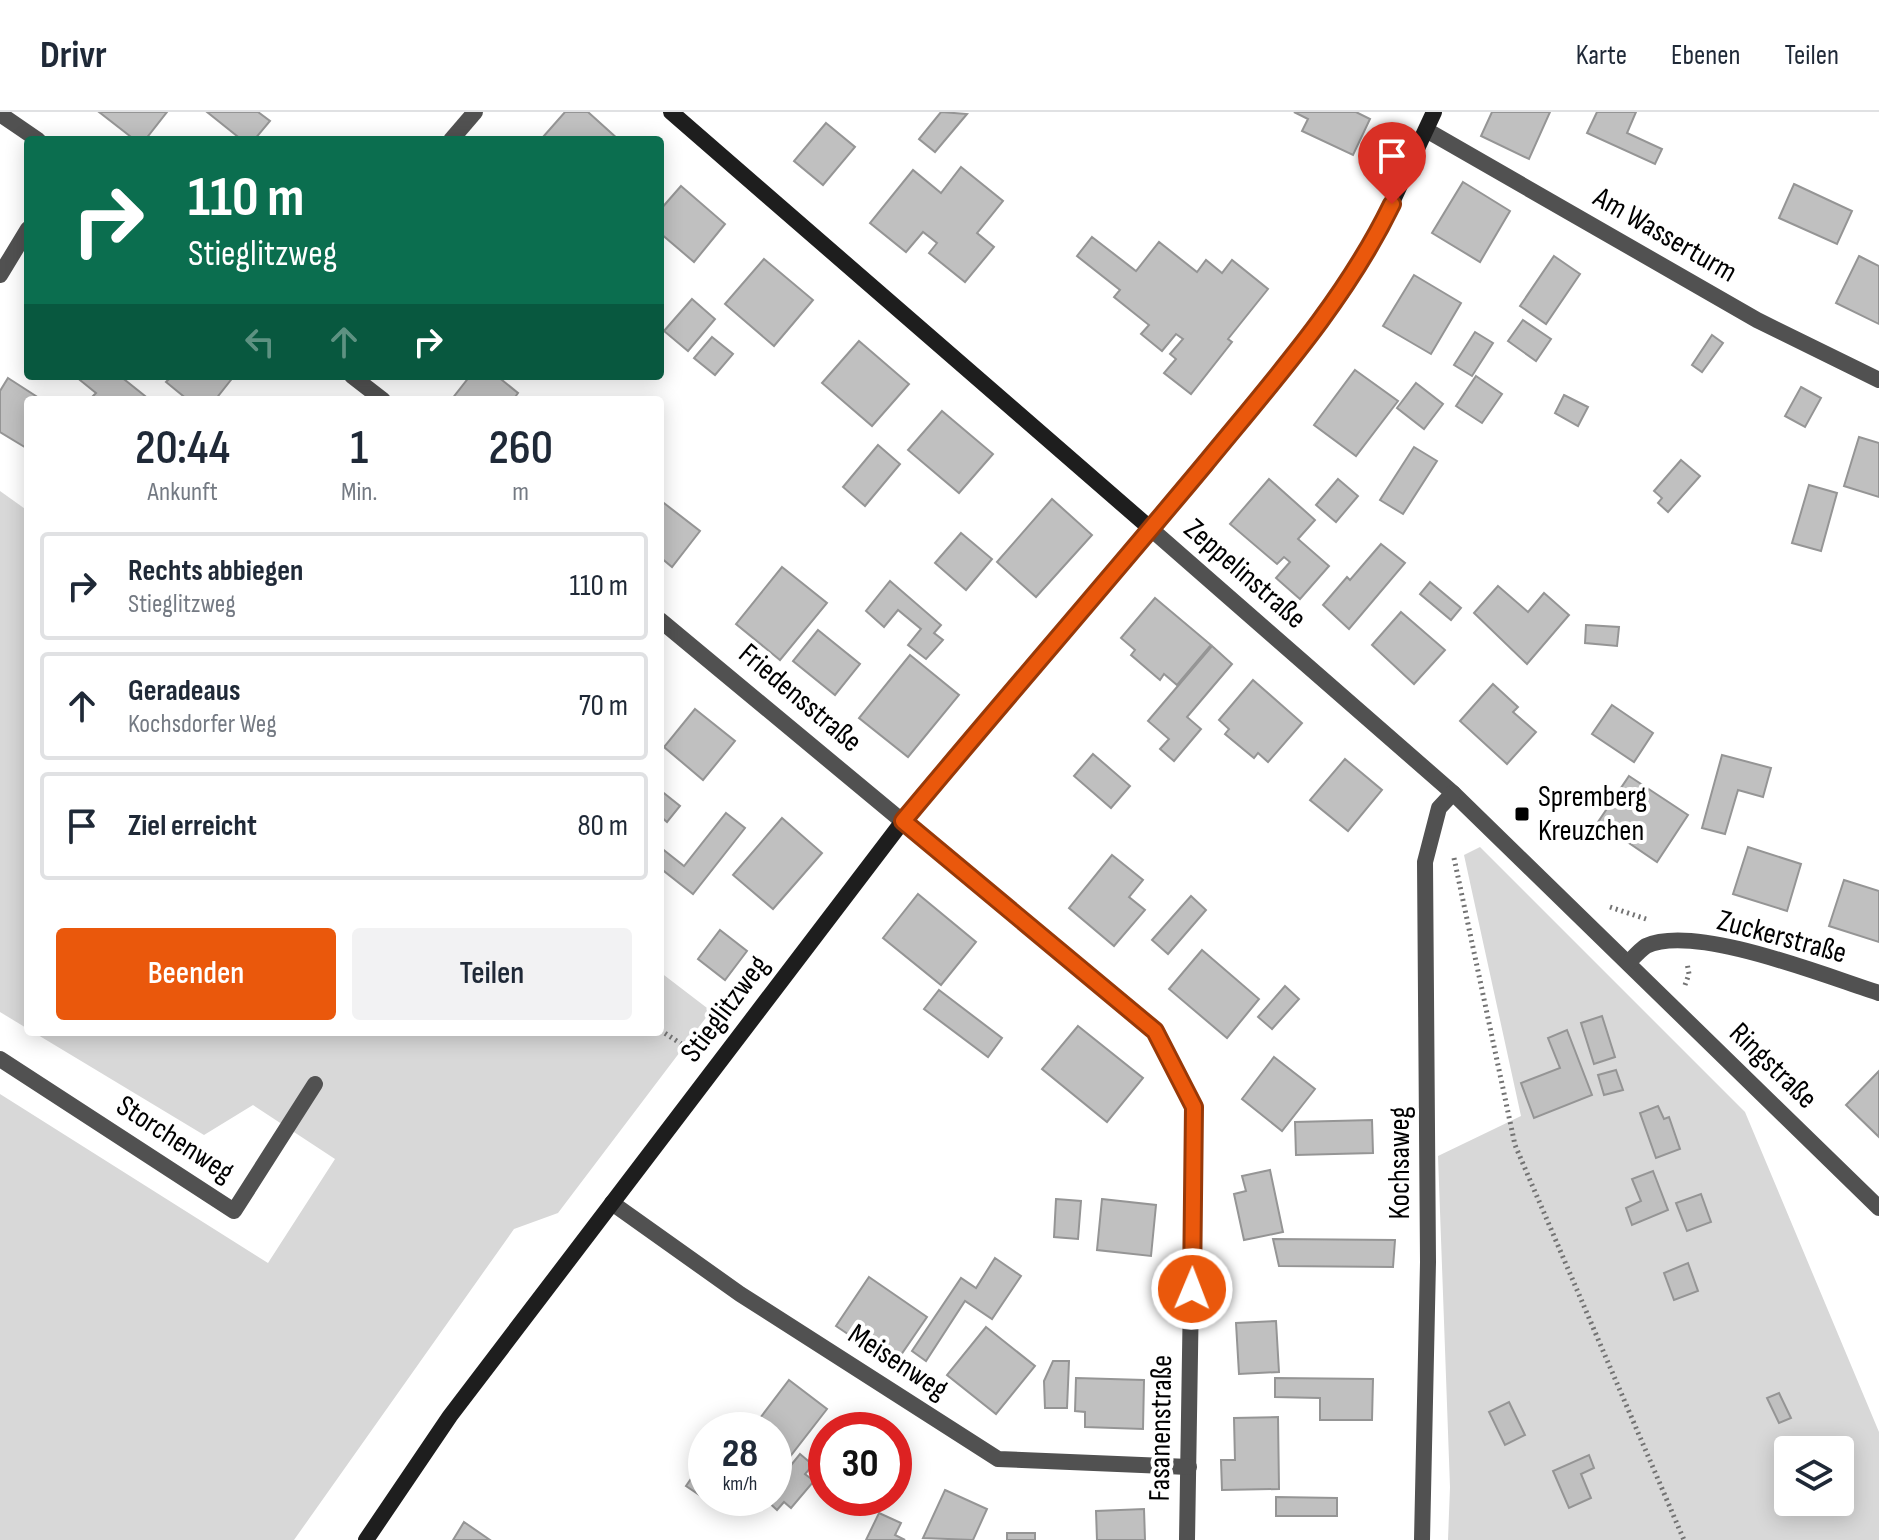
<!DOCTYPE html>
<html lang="de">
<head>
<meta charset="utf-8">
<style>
  body { margin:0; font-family:"Sofia Sans Condensed",sans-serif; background:#f2f2f3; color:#1f2937; height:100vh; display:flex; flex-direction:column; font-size:30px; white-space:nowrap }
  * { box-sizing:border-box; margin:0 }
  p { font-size:26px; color:#747a83 }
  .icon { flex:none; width:44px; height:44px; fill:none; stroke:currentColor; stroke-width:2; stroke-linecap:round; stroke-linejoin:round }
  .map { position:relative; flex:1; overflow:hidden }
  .details { position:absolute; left:24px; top:284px; width:640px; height:640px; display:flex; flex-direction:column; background:#fff; border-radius:8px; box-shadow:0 4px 20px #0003 }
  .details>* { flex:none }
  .banner { position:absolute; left:24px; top:24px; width:640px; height:244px; border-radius:8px; box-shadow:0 4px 20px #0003; background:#0b6e4f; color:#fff; overflow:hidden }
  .fabs { position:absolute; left:1774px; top:1324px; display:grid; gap:16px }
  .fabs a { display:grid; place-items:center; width:80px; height:80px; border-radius:8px; background:#fff; box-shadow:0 4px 20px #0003; font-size:40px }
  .speed { position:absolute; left:688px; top:1300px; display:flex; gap:16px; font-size:40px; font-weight:700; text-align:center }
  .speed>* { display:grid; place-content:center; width:104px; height:104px; border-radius:50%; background:#fff; box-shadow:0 4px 20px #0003; line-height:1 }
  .speed small { font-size:20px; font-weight:400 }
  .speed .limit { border:12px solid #d22; background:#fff; color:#111 }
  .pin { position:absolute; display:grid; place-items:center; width:68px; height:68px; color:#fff; margin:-82px -34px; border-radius:50% 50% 50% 0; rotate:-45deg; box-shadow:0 0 8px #0007 }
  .pin .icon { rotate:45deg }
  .me { position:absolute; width:88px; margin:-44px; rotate:1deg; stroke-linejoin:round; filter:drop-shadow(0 0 6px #0008) }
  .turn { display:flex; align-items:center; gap:28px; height:168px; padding:0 32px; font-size:36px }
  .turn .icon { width:104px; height:104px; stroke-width:2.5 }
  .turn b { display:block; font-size:56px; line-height:68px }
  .lanes { display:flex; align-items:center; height:76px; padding:0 32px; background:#0003; justify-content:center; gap:40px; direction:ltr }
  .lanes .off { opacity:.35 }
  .eta { display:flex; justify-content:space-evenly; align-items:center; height:136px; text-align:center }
  .eta b { font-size:48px; font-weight:600; line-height:56px }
  .primary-button { display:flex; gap:16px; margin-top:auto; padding:16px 32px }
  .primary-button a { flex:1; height:92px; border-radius:8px; background:#ea580c; color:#fff; font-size:32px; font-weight:600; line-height:92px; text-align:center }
  .primary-button a+a { background:#f2f2f3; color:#1f2937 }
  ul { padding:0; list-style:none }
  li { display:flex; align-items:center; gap:24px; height:108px; margin:0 16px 12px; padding:0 16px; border:4px solid #e0e1e3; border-radius:8px }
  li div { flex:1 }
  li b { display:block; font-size:30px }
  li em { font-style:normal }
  header { display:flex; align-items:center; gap:48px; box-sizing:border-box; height:112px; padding:0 40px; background:#fff; border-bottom:2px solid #e0e1e3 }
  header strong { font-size:38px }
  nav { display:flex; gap:44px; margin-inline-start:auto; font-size:28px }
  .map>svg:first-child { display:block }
  .green { fill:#d8d8d8; fill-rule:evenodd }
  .building { fill:#c0c0c0; stroke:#959595; stroke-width:2 }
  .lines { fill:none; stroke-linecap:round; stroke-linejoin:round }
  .path { stroke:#737373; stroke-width:5; stroke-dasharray:2 4; stroke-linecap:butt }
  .street { stroke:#515151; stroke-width:16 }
  .secondary { stroke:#1e1e1e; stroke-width:16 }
  .route-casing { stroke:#983908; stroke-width:20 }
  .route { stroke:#ea580c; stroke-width:14 }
  .poi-dot { fill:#000; stroke:#fff; stroke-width:3 }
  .labels { text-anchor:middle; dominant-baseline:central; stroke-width:8; stroke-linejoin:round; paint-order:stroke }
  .street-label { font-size:30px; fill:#000; stroke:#fff }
  .poi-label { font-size:30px; fill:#000; stroke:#fff; text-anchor:start }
</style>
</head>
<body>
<header>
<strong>Drivr</strong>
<nav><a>Karte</a><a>Ebenen</a><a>Teilen</a></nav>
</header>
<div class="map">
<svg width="1879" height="1428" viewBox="0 0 1879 1428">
  <rect width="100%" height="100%" fill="#fff"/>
  <g class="green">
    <polygon points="0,379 28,399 28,917 0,900"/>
    <path d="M1480,735L1745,1000L1879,1320V1428H1448L1450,1375L1438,1044L1521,1004L1464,743ZM1788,1338H1840V1390H1788Z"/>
    <polygon points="660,860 711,899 558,1101 514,1117 294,1428 0,1428 0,982 268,1151 335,1047 253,993 204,1023 33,920 660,920"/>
  </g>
  <g class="building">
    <polygon points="99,0 167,0 145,28 135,28"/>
    <polygon points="207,0 258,0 270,9 254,28 242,28"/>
    <polygon points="565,0 588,0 619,28 546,28 543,25"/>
    <polygon points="941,0 967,2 935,40 919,27"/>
    <polygon points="1294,0 1356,0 1370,7 1353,43 1302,19 1308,7"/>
    <polygon points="1492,0 1550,0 1529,47 1481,24"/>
    <polygon points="1597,0 1636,0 1627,21 1662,37 1655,52 1587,21"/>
    <polygon points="826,11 855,35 823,73 794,49"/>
    <polygon points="961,55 1003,89 977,121 994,135 965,170 929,141 937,131 923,120 906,140 870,111 913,58 941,81"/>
    <polygon points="1463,70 1510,99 1480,150 1432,121"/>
    <polygon points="1794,72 1852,99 1837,132 1779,106"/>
    <polygon points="681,74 725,112 694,150 660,121 660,98"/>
    <polygon points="1092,125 1136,159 1159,130 1197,160 1206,148 1222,161 1232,148 1268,177 1228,227 1232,230 1191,282 1164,261 1176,247 1170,242 1183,227 1176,222 1162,239 1141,222 1149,213 1114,185 1120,178 1077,144"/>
    <polygon points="1554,144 1580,162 1546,212 1520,194"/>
    <polygon points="1859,144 1879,154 1879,212 1836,191"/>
    <polygon points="764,147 813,188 774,234 725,192"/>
    <polygon points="1414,163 1461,191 1431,242 1383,214"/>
    <polygon points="692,187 715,207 688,239 664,219"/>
    <polygon points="1523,208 1551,227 1536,249 1508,229"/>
    <polygon points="1475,220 1493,231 1472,264 1454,253"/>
    <polygon points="1712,223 1723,231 1702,260 1692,253"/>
    <polygon points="712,225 733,242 715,263 694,246"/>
    <polygon points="859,229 909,272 872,314 822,271"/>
    <polygon points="1355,258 1398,289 1356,344 1314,313"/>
    <polygon points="75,264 120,264 150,288 93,288 91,286 96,281"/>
    <polygon points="172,264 234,264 215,288 188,288 166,270"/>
    <polygon points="470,264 497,264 518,281 513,288 454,288 452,287"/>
    <polygon points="1476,264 1502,282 1482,311 1456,294"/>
    <polygon points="8,266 42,288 28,288 28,337 0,320 0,279"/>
    <polygon points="1416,271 1443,292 1424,317 1397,296"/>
    <polygon points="1801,275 1821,286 1805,315 1785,304"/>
    <polygon points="1564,283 1588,295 1578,314 1555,301"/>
    <polygon points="942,299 993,342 959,381 908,338"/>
    <polygon points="1859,325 1879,331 1879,385 1844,374"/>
    <polygon points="878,333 900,352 865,394 843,375"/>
    <polygon points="1414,335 1437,349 1403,402 1380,388"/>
    <polygon points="1681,348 1700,364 1668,400 1658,391 1662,386 1654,379"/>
    <polygon points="1269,367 1315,408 1298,427 1329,454 1300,487 1276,466 1290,450 1284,445 1277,452 1230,412"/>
    <polygon points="1338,367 1358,384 1336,410 1316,393"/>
    <polygon points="1809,373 1837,381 1821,439 1792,431"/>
    <polygon points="1052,387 1092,423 1036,485 997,450"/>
    <polygon points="660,388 700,419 672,455 660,445"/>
    <polygon points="961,421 992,447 966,478 935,451"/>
    <polygon points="1381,432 1405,451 1349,517 1323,493 1347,465 1350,468"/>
    <polygon points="782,455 827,491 780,548 736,512"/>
    <polygon points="890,469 941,513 934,521 943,528 926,547 908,533 921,517 898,498 884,515 866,499"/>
    <polygon points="1430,470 1461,496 1451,508 1420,482"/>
    <polygon points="1498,474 1528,500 1544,481 1569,503 1527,552 1474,501"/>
    <polygon points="1155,486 1211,533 1177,573 1164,562 1160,568 1131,543 1135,538 1121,526"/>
    <polygon points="1401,500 1445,538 1414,572 1372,533"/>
    <polygon points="1586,513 1619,515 1617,534 1585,531"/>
    <polygon points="818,518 860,552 835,583 793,549"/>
    <polygon points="1212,534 1232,552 1187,605 1201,617 1174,649 1160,637 1169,627 1148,609"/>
    <polygon points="910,543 959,583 908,645 859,606"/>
    <polygon points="1253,568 1302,611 1268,650 1258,641 1254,646 1225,622 1229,617 1219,608"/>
    <polygon points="1493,572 1518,595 1513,600 1536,620 1507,652 1460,609"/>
    <polygon points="1612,593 1653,621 1634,650 1592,622"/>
    <polygon points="695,597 735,629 703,668 664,635"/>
    <polygon points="1093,642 1130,674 1111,696 1074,664"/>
    <polygon points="1722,643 1771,656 1763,685 1738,678 1725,722 1702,716"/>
    <polygon points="1345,647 1382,678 1348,719 1310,688"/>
    <polygon points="1629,664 1688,703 1657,750 1598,710"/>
    <polygon points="660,678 680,694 667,710 660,704"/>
    <polygon points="726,701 745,716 693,782 660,756 660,735 684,754"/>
    <polygon points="782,706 822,741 773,797 733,763"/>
    <polygon points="1748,735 1801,752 1787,799 1733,782"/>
    <polygon points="1112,743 1143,768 1129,785 1145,798 1114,834 1069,796"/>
    <polygon points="1844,768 1879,779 1879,830 1829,814"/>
    <polygon points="918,782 976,830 941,873 883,826"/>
    <polygon points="1191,784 1206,798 1168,842 1152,828"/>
    <polygon points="720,818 747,839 725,868 698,847"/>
    <polygon points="1202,838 1259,887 1227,926 1169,877"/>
    <polygon points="1285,874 1299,887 1272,917 1258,905"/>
    <polygon points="939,878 1002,926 988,945 924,897"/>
    <polygon points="1602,904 1615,945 1594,952 1581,911"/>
    <polygon points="1078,914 1143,966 1107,1010 1042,957"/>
    <polygon points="1567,918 1592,983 1534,1006 1521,971 1560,956 1548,926"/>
    <polygon points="1274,945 1315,977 1282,1019 1242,987"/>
    <polygon points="1616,958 1623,978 1604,983 1598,963"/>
    <polygon points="1879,959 1879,1025 1846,993"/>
    <polygon points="1658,994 1664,1007 1669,1005 1680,1037 1656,1046 1640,1001"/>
    <polygon points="1372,1008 1373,1041 1296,1043 1295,1010"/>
    <polygon points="1270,1058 1283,1120 1244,1128 1234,1082 1246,1079 1242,1064"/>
    <polygon points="1653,1059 1668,1098 1632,1113 1626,1096 1641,1089 1632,1067"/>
    <polygon points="1701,1082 1711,1110 1687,1119 1676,1091"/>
    <polygon points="1056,1087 1081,1089 1078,1127 1054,1125"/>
    <polygon points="1102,1087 1156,1093 1151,1144 1097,1138"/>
    <polygon points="1273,1127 1395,1128 1393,1155 1279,1154"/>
    <polygon points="995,1146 1021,1164 992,1207 965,1189 926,1249 912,1239 961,1166 976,1176"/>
    <polygon points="1688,1151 1698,1179 1674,1188 1664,1161"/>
    <polygon points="869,1165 927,1205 894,1253 836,1214"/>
    <polygon points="1276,1209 1279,1260 1239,1262 1236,1211"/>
    <polygon points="986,1215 1035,1254 996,1302 947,1263"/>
    <polygon points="1053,1249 1069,1249 1067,1296 1045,1296 1044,1269"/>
    <polygon points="1076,1266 1144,1268 1143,1317 1085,1315 1085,1300 1075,1299"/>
    <polygon points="1275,1266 1373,1267 1372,1308 1320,1308 1320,1286 1275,1285"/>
    <polygon points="789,1268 827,1297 785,1351 774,1343 774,1318 751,1318"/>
    <polygon points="1779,1281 1791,1306 1779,1311 1767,1286"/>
    <polygon points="1509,1290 1525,1323 1505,1333 1489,1300"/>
    <polygon points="1278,1305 1279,1377 1222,1378 1221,1348 1235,1348 1234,1306"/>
    <polygon points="800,1342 813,1353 805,1362 814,1369 791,1396 784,1390 777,1398 764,1386 774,1386 774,1374"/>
    <polygon points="1589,1343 1594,1356 1581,1362 1591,1386 1569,1396 1553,1359"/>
    <polygon points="706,1345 706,1376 701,1384 686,1374"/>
    <polygon points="945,1378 987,1397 973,1428 923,1426"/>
    <polygon points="1276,1385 1337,1386 1337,1404 1276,1404"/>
    <polygon points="853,1386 871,1386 865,1395"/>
    <polygon points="1144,1397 1145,1428 1097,1428 1096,1399"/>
    <polygon points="879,1401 901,1411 895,1423 905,1428 866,1428"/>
    <polygon points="464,1410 490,1428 453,1428"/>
    <rect x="1007" y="1421" width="28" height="7"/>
  </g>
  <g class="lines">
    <g class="path">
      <polyline points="1454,746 1515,1033 1684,1428"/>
      <polyline points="1610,795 1646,807"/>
      <polyline points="1685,873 1689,862 1687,851"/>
      <polyline points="660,918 695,941"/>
    </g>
    <g class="street">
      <polyline points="0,2 38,28"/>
      <polyline points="1428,19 1757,208 1879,268"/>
      <polyline points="451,28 475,0"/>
      <polyline points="0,163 28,117"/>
      <polyline points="352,264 383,288"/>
      <polyline points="1151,417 1453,681 1879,1096"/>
      <polyline points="660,508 1155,919 1194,995 1187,1428"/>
      <path d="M1628,851C1633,846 1640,838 1646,834C1695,811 1828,865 1879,881"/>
      <polyline points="0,947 234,1099 315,972"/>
      <polyline points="612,1091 740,1182 998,1347 1189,1355"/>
      <polyline points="1422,1428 1428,1150 1425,750 1439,696 1453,681"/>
    </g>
    <g class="secondary">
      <polyline points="671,0 1151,417"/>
      <polyline points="366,1428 450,1304 903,709 1151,417 1296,241 1341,182 1380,116 1434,0"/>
    </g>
  </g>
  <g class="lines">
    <defs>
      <path id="route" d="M1192,1177L1194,995L1155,919L903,709C1003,589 1105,472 1205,352C1273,269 1345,189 1392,92"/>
    </defs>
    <use href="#route" class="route-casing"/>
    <use href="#route" class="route"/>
  </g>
  <rect class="poi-dot" x="1514" y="694" width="16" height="16" rx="4"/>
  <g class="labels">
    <g class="street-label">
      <text transform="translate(1665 123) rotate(30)">Am Wasserturm</text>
      <text transform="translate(1245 462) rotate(41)">Zeppelinstraße</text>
      <text transform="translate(800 586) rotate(40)">Friedensstraße</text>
      <text transform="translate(1782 825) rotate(15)">Zuckerstraße</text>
      <text transform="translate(725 897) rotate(-53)">Stieglitzweg</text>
      <text transform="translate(1773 954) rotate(44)">Ringstraße</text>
      <text transform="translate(175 1027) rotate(33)">Storchenweg</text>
      <text transform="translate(1400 1051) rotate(-90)">Kochsaweg</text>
      <text transform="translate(898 1250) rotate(33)">Meisenweg</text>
      <text transform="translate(1161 1316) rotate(-89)">Fasanenstraße</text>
    </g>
    <g class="poi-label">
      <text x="1538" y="685">Spremberg<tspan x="1538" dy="34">Kreuzchen</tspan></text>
    </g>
  </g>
</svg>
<div class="fabs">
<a><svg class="icon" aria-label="layers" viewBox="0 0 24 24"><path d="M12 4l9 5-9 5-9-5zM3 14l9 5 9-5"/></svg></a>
</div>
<div class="speed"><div>28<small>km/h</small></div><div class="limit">30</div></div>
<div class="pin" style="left:1392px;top:92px;background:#d93025"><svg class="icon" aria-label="arrive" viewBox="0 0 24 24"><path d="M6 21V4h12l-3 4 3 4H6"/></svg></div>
<svg class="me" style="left:1192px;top:1177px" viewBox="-20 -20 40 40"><circle r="17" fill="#ea580c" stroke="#fff" stroke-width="3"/><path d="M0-11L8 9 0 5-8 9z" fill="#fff"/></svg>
<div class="banner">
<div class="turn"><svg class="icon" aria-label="right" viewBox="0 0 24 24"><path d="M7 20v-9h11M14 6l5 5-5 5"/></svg><div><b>110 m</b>Stieglitzweg</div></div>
<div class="lanes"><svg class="icon off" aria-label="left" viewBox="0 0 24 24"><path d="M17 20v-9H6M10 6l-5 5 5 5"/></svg><svg class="icon off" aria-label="ahead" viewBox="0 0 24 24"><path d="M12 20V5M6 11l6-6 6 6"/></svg><svg class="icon" aria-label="right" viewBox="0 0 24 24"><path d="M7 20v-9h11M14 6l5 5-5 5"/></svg></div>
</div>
<section class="details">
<div class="eta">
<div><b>20:44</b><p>Ankunft</p></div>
<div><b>1</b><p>Min.</p></div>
<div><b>260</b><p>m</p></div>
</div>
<ul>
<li><svg class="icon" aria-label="right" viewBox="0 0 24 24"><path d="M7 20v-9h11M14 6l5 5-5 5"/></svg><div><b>Rechts abbiegen</b><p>Stieglitzweg</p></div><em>110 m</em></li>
<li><svg class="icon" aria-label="ahead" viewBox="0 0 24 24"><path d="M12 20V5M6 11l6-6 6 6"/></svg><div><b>Geradeaus</b><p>Kochsdorfer Weg</p></div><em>70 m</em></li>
<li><svg class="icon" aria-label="arrive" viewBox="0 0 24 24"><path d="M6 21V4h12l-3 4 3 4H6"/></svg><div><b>Ziel erreicht</b></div><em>80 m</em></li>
</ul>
<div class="primary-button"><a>Beenden</a><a>Teilen</a></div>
</section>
</div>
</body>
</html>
